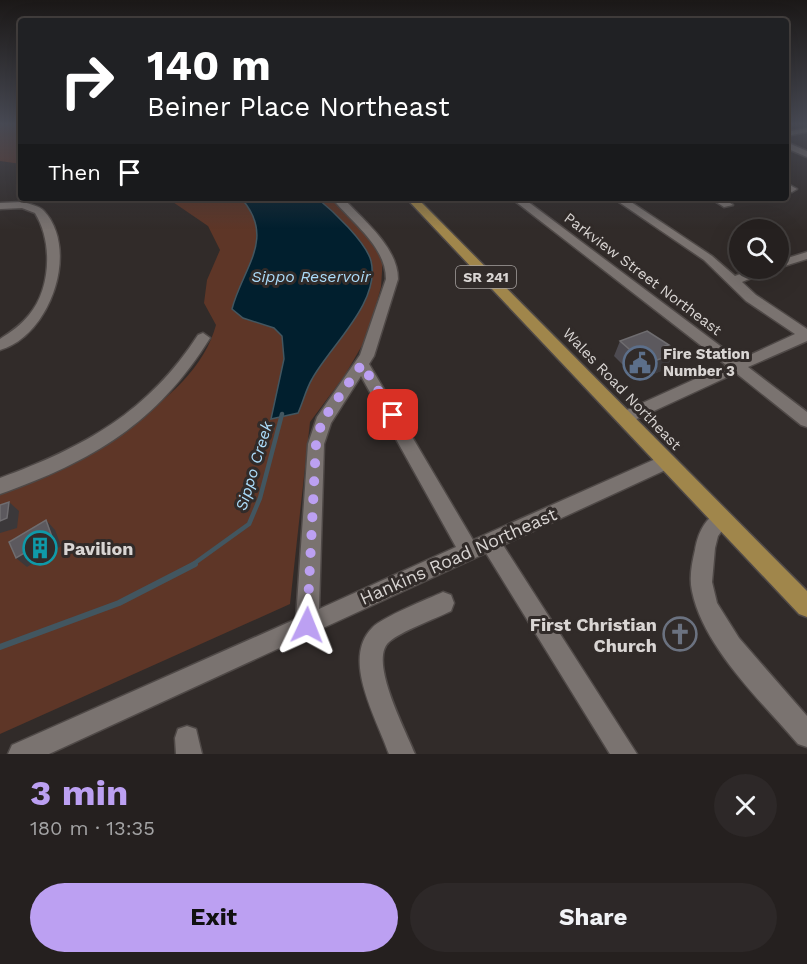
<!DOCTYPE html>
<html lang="en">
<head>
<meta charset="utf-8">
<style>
  body { margin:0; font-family:"Work Sans",sans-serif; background:#2d2828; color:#f1f3f6; height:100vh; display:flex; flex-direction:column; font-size:22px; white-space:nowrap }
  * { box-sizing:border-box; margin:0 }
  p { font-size:20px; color:#a3a3a4 }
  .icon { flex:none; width:33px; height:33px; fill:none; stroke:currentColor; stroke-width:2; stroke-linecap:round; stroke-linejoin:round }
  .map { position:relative; height:754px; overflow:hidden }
  .panel { display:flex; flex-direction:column; background:#25201f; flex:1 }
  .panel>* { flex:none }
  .top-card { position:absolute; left:18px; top:18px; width:771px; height:183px; border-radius:6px; box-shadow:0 6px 24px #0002,0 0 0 2px #423e3d; background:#202124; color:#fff; overflow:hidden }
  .buttons { position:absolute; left:729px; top:219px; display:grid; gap:12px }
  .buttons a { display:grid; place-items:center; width:60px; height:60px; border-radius:50%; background:#25201f; box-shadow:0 6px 24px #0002,0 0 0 2px #423e3d; font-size:30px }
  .pin { position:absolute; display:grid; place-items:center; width:51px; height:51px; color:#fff; margin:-26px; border-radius:12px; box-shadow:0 3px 9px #0006 }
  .me { position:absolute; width:66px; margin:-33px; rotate:2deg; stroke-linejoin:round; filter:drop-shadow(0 0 4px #0008) }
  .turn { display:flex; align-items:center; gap:21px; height:126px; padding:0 30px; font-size:27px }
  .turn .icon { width:78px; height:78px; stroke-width:2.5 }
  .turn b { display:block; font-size:42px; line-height:51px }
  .then { display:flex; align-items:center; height:57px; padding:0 30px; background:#0003; gap:12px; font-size:22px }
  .round { display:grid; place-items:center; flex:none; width:63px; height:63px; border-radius:32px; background:#2d2828 }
  .headline { display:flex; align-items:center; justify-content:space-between; height:102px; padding:0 30px }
  h1 { font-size:36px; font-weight:700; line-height:45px; color:#bca0f2 }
  .cta { display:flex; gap:12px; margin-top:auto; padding:12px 30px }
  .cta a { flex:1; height:69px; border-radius:36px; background:#bca0f2; color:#111; font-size:24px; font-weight:700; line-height:69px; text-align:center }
  .cta a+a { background:#2d2828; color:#f1f3f6 }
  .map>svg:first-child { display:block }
  .green { fill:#5e3627 }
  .water { fill:#011f2e; stroke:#425660; stroke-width:1.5 }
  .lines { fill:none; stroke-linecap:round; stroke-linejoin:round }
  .stream-far1 { stroke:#425660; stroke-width:4.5 }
  .stream { stroke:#425660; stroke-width:6 }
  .minor-casing { stroke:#4f4947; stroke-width:3 }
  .major-casing { stroke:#4f4947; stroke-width:3 }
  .minor { fill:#7a7370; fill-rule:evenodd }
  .major { fill:#a0864b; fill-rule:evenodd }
  .wall { fill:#4d4a50 }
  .shaded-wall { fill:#3b383a }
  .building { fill:#5c595e; stroke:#6f6d70; stroke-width:1.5 }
  .route { stroke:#bca0f2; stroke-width:10; stroke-dasharray:0 18 }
  .labels { text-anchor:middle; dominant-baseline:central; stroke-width:6; stroke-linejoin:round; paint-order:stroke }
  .shield { fill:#312b29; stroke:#a7a2a0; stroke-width:1.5 }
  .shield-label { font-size:14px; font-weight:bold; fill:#d9d5d3 }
  .street-label { font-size:15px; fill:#d9d5d3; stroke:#312b29 }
  .poi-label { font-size:15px; font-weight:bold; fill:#d9d5d3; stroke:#312b29; text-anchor:start }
  .water-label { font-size:16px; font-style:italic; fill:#abdbf9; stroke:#312b29 }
  .near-poi-label { font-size:18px; font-weight:bold; fill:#d9d5d3; stroke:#312b29; text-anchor:start }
  .near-street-label { font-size:18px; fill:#d9d5d3; stroke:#312b29 }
</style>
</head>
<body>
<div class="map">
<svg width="807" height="754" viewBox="0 0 807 754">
  <rect width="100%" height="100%" fill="#312b29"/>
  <g class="green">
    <polygon points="0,124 21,124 21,164 0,161"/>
    <path d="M167,198H332L364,230L383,256L381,287L368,335L345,375L310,422L290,604L0,734V489C72,459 194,407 216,325L204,303L207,280L220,250L208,226Z"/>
  </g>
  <path class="water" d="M241,198H317C333,211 366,242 371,261C381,302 330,346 312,379C306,389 303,402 298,413L271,419L284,359L282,336L274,328L243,318L232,309C242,269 277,238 241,198Z"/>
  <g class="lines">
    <polyline class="stream-far1" points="192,565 249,524 260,498 282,414"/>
    <polyline class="stream" points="0,647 119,603 195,564"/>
    <defs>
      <g id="minor">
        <polygon points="807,128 807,132 786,136 786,132"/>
        <polygon points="786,142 807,151 807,157 786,148"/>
        <polygon points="786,183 797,189 792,192 786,190"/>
        <path d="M332,198H343C363,220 398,247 398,279L374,356L369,364L473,540L660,457L666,455L672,457L675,462L672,467L503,545L637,754H610L486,553L49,754H8L12,745L296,619L308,444L317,417L360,355L386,279C386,246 351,222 332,198ZM361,376L456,547L319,609L324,444L331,423Z"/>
        <polygon points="511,198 523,198 739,360 795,334 746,301 704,260 613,198 625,198 712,256 735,276 756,268 775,268 742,282 756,295 807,329 807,341 748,367 807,412 807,427 801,425 736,373 630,422 618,422 616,418 618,414 726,365"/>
        <polygon points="710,198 723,198 733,205 724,207"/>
        <path d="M23,202C29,204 40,206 44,211C80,250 50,336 0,350V339C11,332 21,325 29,315C51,289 53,242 35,213L22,208L0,209V203Z"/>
        <polygon points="807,252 807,259 778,268 778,261"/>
        <path d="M203,333L210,338C157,423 93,461 0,494V478C85,447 148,412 198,335Z"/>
        <path d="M722,510L729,513L731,519L718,536L715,548L712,582L717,603L739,638L807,716V747L798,744C762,702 703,647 692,591C689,577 692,563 695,550C698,533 705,517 722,510Z"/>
        <path d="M443,592L451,595L454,603L451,611C435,619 401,631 389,642C368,660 406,731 415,754H389C377,719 341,659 372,628C382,617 428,599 443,592Z"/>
        <polygon points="187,726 196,729 202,754 176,754 175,738 178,729"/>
      </g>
      <polygon id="major" points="406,198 417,198 807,591 807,617 799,614"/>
    </defs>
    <use href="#minor" class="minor-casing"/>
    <use href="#major" class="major-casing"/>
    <use href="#minor" class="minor"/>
    <use href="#major" class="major"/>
  </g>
  <polygon class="wall" points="620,341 669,345 667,348 666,369 638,380 614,356"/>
  <g class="shaded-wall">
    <polygon points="669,345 662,358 674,354 666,369 638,380 646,364 665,346"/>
    <polygon points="9,502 19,511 17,528 0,533 0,521"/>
    <polygon points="46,520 55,530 61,546 27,567 16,558"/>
  </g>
  <g class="building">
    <polygon points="647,331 669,345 665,346 674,354 646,364 620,341"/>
    <polygon points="9,502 7,518 0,521 0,505"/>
    <polygon points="46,520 52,537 16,558 9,542"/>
  </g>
  <linearGradient id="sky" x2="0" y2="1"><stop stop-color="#1b1817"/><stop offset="0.54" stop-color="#484a54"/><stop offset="1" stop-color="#484a54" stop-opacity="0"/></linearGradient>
  <rect width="807" height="230" fill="url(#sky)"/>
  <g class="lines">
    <polyline class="route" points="307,625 316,444 322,421 362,364 393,415"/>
  </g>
  <defs>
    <symbol id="civic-ring" viewBox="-11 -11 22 22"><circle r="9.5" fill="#312b29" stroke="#5c6f8a" stroke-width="1.5"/><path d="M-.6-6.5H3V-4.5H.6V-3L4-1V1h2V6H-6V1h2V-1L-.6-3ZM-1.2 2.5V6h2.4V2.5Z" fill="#5c6f8a"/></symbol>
    <symbol id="building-ring" viewBox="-11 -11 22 22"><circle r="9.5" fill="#312b29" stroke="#0f9aa8" stroke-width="1.5"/><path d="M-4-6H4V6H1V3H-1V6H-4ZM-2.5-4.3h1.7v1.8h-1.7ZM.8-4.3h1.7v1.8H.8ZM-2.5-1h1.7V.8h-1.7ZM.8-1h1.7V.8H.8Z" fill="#0f9aa8"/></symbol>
    <symbol id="church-ring" viewBox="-11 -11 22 22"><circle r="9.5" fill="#312b29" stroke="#6b7280" stroke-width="1.5"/><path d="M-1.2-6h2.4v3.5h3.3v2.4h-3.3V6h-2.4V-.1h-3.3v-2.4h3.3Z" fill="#6b7280"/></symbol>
  </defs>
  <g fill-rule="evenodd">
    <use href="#civic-ring" x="621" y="344" width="38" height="38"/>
    <use href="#building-ring" x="21" y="529" width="38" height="38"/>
    <use href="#church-ring" x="661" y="615" width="38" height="38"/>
  </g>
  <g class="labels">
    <rect class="shield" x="456" y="266" width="60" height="22" rx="4.5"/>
    <g class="shield-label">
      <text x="486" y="277">SR 241</text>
    </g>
    <g class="street-label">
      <text transform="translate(643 274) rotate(37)">Parkview Street Northeast</text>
      <text transform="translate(622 389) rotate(46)">Wales Road Northeast</text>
    </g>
    <g class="poi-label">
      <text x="663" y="354">Fire Station<tspan x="663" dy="17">Number 3</tspan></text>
    </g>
    <g class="water-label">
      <text x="311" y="276">Sippo Reservoir</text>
      <text transform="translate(254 466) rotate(-73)">Sippo Creek</text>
    </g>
    <g class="near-poi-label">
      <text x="63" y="548">Pavilion</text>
      <text x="657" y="624" text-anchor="end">First Christian<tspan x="657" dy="21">Church</tspan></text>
    </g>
    <g class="near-street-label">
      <text transform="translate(458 556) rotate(-24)">Hankins Road Northeast</text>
    </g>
  </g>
</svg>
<div class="buttons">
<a><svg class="icon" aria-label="search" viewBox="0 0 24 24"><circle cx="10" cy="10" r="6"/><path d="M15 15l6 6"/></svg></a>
</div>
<div class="pin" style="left:393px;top:415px;background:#d93025"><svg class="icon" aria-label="arrive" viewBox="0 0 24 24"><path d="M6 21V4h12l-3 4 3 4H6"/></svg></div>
<svg class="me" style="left:307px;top:625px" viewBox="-20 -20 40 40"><path d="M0-17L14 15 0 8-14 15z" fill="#bca0f2" stroke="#fff" stroke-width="4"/></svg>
<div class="top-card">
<div class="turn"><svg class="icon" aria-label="right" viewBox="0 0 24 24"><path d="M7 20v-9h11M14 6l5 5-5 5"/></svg><div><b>140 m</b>Beiner Place Northeast</div></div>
<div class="then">Then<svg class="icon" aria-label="arrive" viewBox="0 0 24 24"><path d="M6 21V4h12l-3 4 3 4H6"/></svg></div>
</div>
</div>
<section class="panel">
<div class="headline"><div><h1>3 min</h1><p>180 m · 13:35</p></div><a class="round"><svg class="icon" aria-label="close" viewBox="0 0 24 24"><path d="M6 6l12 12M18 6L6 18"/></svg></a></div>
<div class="cta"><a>Exit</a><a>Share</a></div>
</section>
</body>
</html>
